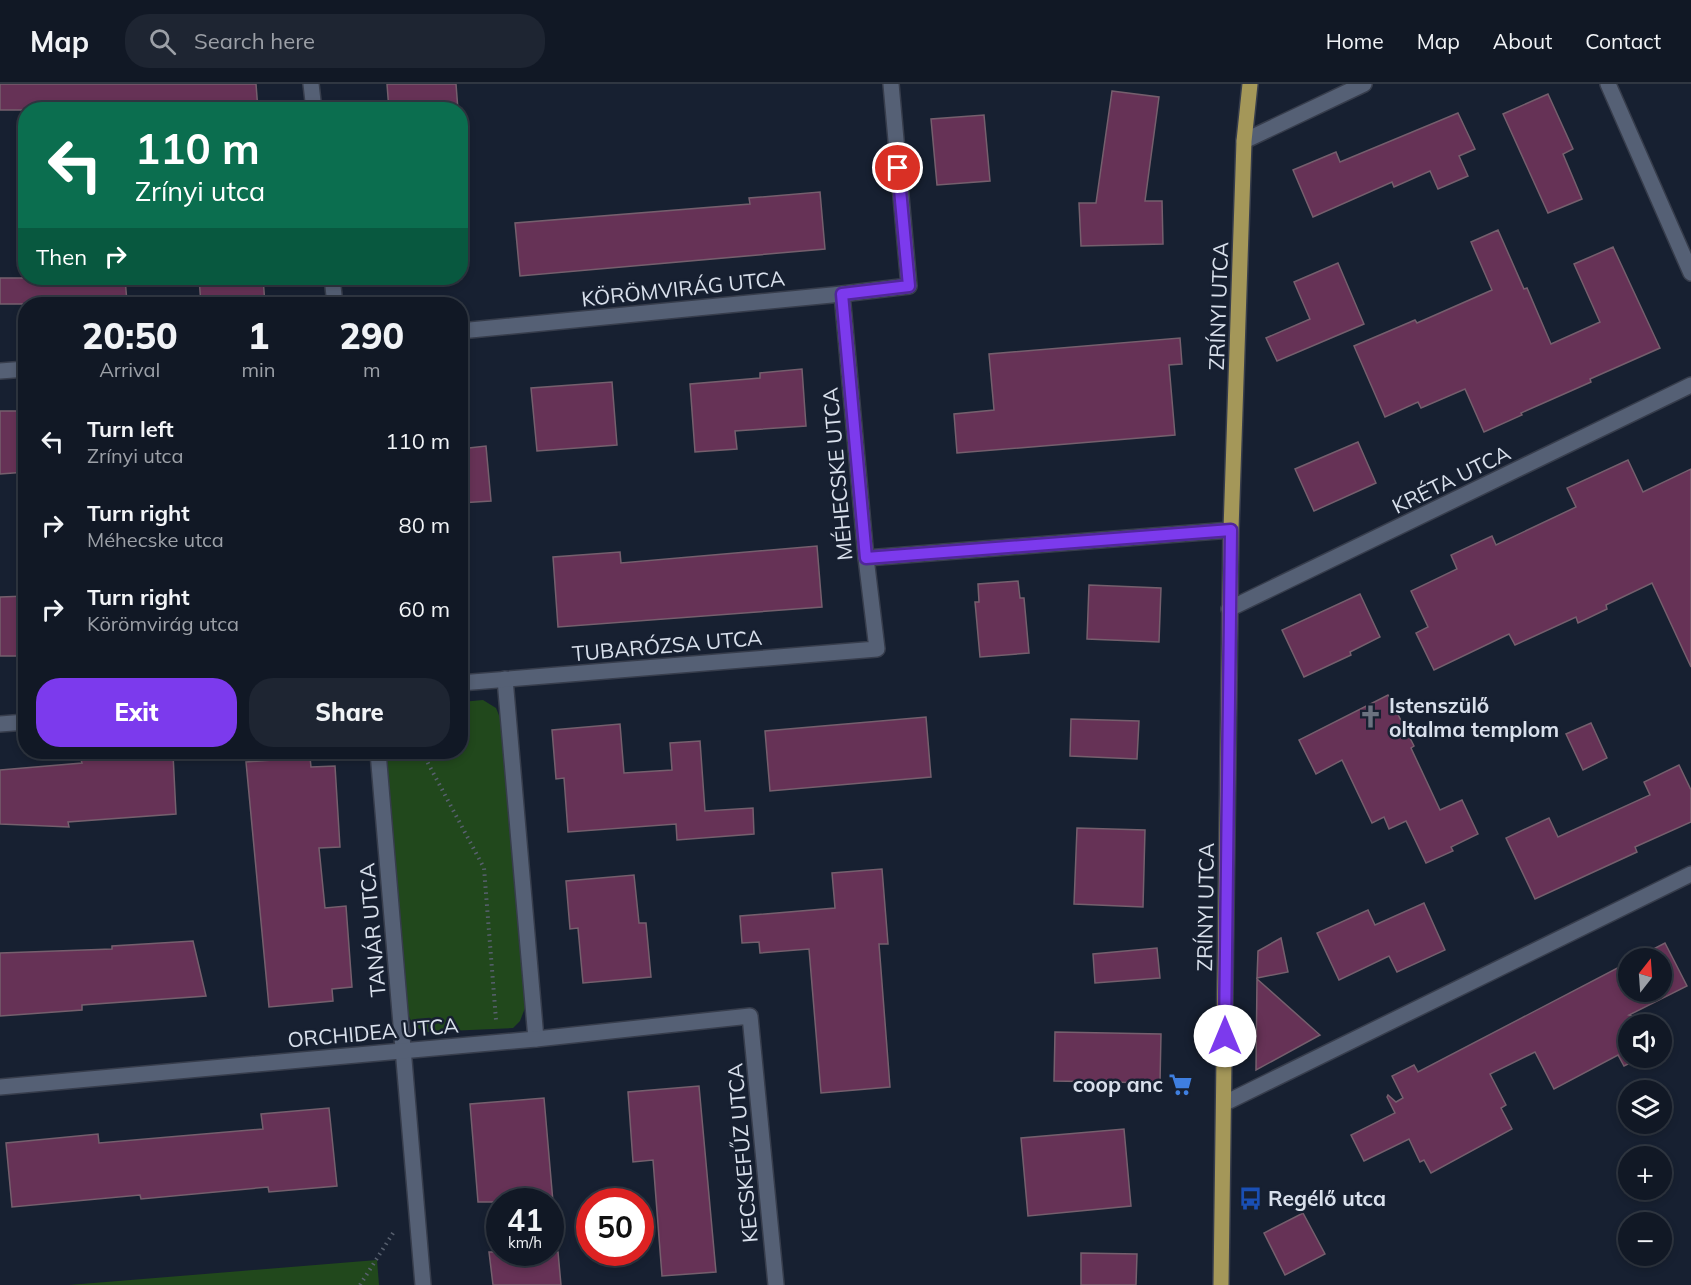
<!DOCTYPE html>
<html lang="en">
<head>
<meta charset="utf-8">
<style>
  body { margin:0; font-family:Mulish,sans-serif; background:#1e2532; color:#f1f3f6; height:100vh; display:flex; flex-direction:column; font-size:22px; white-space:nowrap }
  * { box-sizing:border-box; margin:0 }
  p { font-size:20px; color:#9ca0a7 }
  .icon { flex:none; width:33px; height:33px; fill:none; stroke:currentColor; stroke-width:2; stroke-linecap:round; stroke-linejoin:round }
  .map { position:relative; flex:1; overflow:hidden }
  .drawer { position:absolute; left:18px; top:213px; width:450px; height:462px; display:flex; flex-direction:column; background:#111825; border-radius:24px; box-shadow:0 3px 9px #0003,0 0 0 2px #303742 }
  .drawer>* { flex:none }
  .hud { position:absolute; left:18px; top:18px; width:450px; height:183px; border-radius:24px; box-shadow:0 3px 9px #0003,0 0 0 2px #303742; background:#0b6e4f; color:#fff; overflow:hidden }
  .needle { width:39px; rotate:17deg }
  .buttons { position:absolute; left:1618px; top:864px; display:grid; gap:12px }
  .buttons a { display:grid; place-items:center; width:54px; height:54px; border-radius:50%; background:#111825; box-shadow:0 3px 9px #0003,0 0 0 2px #303742; font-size:30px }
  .speed { position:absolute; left:486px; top:1104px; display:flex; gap:12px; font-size:30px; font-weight:700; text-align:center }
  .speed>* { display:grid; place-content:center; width:78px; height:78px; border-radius:50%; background:#111825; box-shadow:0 3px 9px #0003,0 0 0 2px #303742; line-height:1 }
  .speed small { font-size:15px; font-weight:400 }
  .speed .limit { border:9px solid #d22; background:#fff; color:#111 }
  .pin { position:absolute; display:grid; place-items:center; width:51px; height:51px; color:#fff; margin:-26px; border:3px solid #fff; border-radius:50%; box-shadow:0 2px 6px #0007 }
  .me { position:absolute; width:66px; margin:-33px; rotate:0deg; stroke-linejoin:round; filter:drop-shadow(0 0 4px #0008) }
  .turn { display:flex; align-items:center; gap:21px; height:126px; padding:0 18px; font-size:27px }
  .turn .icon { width:78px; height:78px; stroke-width:2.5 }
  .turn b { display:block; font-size:42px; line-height:51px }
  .then { display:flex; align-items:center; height:57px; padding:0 18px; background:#0003; gap:12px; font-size:22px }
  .eta { display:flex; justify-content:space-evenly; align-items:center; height:102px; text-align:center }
  .eta b { font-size:36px; font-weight:800; line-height:42px }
  .cta { display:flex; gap:12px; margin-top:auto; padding:12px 18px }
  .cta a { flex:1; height:69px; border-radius:24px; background:#7c3aed; color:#fff; font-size:24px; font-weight:800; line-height:69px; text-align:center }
  .cta a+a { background:#1e2532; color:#f1f3f6 }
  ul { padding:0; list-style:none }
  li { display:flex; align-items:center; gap:18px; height:84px; padding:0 18px }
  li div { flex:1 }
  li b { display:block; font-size:22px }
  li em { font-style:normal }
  header { display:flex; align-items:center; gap:36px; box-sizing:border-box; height:84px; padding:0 30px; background:#111825; border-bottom:2px solid #303742 }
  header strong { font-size:28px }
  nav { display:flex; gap:33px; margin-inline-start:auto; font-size:21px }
  .search { width:420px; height:54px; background:#1e2532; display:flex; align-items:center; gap:15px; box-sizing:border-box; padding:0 21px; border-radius:24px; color:#9ca0a7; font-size:22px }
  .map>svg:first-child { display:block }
  .green { fill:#21481c }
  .building { fill:#663256; stroke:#755f6d; stroke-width:1.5 }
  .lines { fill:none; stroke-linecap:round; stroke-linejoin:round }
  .minor-casing { stroke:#373d4c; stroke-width:18 }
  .major-casing { stroke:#373d4c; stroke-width:18 }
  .path { stroke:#58606f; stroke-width:4; stroke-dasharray:1.5 4.5; stroke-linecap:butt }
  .minor { stroke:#556075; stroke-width:15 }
  .major { stroke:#a49759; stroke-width:15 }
  .route-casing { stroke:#51269a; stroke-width:15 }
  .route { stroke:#7c3aed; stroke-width:10 }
  .labels { text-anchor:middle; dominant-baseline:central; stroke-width:5; stroke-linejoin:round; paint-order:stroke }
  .street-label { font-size:21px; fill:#d9e0ec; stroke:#172031 }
  .poi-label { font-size:21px; font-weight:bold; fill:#d9e0ec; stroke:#172031; text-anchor:start }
</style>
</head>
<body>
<header>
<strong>Map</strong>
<div class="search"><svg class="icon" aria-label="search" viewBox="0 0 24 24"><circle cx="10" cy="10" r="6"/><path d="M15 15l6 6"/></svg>Search here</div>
<nav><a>Home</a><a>Map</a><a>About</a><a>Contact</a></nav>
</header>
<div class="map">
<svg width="1691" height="1201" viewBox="0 0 1691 1201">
  <rect width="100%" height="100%" fill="#172031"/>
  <g class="green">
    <polygon points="483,616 496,624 503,641 525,924 520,937 513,944 425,948 413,941 407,928 386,668 460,668 461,618"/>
    <polygon points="377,1176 379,1201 69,1201"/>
  </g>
  <g class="building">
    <polygon points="0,0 256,0 258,26 0,26"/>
    <polygon points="387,0 456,0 458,26 389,26"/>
    <polygon points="1112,7 1159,13 1145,117 1162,117 1163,160 1081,162 1079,119 1096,119"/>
    <polygon points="1548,10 1573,65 1563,70 1582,115 1548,129 1503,30"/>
    <polygon points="1458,29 1475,65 1459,72 1468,92 1438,105 1430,87 1394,103 1392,98 1313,133 1293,86 1336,68 1340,78"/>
    <polygon points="984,31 990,97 937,101 931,35"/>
    <polygon points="820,108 825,165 520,192 515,139 750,120 749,114"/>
    <polygon points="1498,146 1524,205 1527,204 1551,260 1600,238 1574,180 1613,163 1660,264 1590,295 1591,298 1521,329 1522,331 1484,348 1465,305 1421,324 1418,318 1385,333 1354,262 1415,236 1417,239 1492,206 1471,158"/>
    <polygon points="1338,179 1364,240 1277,277 1266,254 1310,235 1294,198"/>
    <polygon points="0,194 125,194 127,218 97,220 0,220"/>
    <polygon points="199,194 263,194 265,220 201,220"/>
    <polygon points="1180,254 1182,280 1169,281 1175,351 957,369 954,330 994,326 989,270"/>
    <polygon points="802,285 806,342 735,347 737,365 695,368 690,300 760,294 760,289"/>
    <polygon points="612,298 617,361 537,367 531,304"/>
    <polygon points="0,327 26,327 26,388 0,390"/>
    <polygon points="1358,358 1376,399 1314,427 1295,385"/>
    <polygon points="486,362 491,417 460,419 460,365"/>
    <polygon points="1628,376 1643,408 1691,385 1691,583 1652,499 1606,521 1607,525 1578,539 1576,533 1515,561 1509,550 1434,586 1416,549 1428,543 1411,507 1457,485 1451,471 1492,452 1496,461 1576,423 1567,404"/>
    <polygon points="817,462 822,523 558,543 553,473 620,468 621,479"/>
    <polygon points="1018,497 1020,514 1024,514 1029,569 980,573 975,518 979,518 978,500"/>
    <polygon points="1089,501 1161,504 1159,558 1087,555"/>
    <polygon points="1360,510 1380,553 1350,568 1351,571 1304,593 1282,546"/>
    <polygon points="26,512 26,572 0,572 0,513"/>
    <polygon points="1388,611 1414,662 1411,664 1440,726 1462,716 1478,750 1451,763 1453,767 1426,779 1406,737 1389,745 1384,733 1372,739 1342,676 1316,690 1299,656"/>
    <polygon points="926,633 931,693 770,707 765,647"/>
    <polygon points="1071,635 1139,637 1137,675 1070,672"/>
    <polygon points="1591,639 1607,674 1583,686 1566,650"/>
    <polygon points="620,640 624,689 672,686 670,659 700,657 705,727 753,724 754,750 677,756 676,740 568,748 564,694 556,695 552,646"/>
    <polygon points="173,670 176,730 68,738 69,743 0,740 0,686 82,679 81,676"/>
    <polygon points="310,673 311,683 335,682 340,763 319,764 325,824 346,822 352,903 332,905 333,917 269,923 246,678"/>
    <polygon points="1679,681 1691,706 1691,738 1635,763 1637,768 1535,815 1506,754 1549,734 1558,753 1650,711 1644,698"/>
    <polygon points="1077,744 1145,746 1143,823 1074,820"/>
    <polygon points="882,785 888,860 879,860 890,1003 821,1009 809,865 760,869 759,858 742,859 740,832 835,824 832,789"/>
    <polygon points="634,791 639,839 646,839 651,893 583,899 578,844 570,845 566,797"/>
    <polygon points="1424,819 1445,866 1397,888 1389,872 1339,896 1317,849 1368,826 1375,841"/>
    <polygon points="1281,854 1288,888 1257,894 1258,867"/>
    <polygon points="193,857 206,912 82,921 82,926 0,932 0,869 112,865 112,862"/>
    <polygon points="1665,859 1687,902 1629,931 1660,940 1629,940 1629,974 1640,974 1624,982 1618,971 1554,1005 1535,968 1490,990 1506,1021 1501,1024 1512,1045 1431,1089 1424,1076 1420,1078 1409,1055 1364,1077 1351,1051 1395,1029 1387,1013 1388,1011 1396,1018 1403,1014 1392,992 1414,981 1418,988 1629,878 1629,908 1662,908 1662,874 1636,874"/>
    <polygon points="1157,864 1160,894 1095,899 1093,870"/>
    <polygon points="1257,895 1320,951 1256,986"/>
    <polygon points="1055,948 1161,950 1160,999 1054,997"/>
    <polygon points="699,1002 716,1188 662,1192 653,1076 633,1078 628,1008"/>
    <polygon points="544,1014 553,1118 478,1118 470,1020"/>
    <polygon points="329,1024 337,1102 269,1108 268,1103 141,1115 140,1111 12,1123 6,1059 98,1050 99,1059 263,1045 261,1030"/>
    <polygon points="1124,1045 1131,1122 1028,1132 1021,1054"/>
    <polygon points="1303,1129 1325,1170 1285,1191 1264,1149"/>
    <polygon points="489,1168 558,1168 561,1201 493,1201"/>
    <polygon points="1081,1169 1137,1170 1136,1201 1081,1201"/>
  </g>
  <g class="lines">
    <defs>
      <g id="minor">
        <polyline points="311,0 314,26"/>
        <polyline points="1608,0 1691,189"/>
        <polyline points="1244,57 1364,0"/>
        <polyline points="332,194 335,220"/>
        <polyline points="460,247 842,210 909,202 891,0"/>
        <polyline points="0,287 26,285"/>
        <polyline points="866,474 1231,446"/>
        <polyline points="1229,525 1691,301"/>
        <polyline points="505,595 536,955"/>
        <polyline points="460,599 877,565 866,474 842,210"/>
        <polyline points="0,640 26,638"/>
        <polyline points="378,668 423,1201"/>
        <polyline points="0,1003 536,955 750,932 776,1201"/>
        <polyline points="1225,1019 1691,790"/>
      </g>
      <polyline id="major" points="1221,1201 1231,446 1244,57 1250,0"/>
    </defs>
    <use href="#minor" class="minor-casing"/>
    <use href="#major" class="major-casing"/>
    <g class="path">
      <polyline points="422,668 484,784 496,936"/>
      <polyline points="360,1201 395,1146"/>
    </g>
    <use href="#minor" class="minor"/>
    <use href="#major" class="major"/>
  </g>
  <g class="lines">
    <defs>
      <polyline id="route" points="898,84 909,202 842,210 866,474 1231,446 1225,952"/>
    </defs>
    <use href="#route" class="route-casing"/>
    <use href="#route" class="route"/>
  </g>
  <defs>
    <symbol id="church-bare" viewBox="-9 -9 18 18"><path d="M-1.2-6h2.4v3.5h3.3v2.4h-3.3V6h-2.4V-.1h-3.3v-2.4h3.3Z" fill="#6b7280" stroke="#172031" stroke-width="2.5" paint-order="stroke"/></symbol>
    <symbol id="supermarket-bare" viewBox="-9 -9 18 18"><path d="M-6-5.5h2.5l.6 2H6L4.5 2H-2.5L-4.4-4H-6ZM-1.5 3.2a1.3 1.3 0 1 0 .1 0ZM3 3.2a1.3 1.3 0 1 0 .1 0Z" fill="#3f7fe0" stroke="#172031" stroke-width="2.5" paint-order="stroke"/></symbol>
    <symbol id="bus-bare" viewBox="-9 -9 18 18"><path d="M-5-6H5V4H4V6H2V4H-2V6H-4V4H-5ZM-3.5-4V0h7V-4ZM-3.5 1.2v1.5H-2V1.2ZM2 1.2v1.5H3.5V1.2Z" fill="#1a4fb4" stroke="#172031" stroke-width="2.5" paint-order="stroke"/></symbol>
  </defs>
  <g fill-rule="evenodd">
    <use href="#church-bare" x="1354" y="616" width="33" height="33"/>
    <use href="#supermarket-bare" x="1164" y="984" width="33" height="33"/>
    <use href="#bus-bare" x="1234" y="1098" width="33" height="33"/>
  </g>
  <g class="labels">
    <g class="street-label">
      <text transform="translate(683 204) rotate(-6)">KÖRÖMVIRÁG UTCA</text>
      <text transform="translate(1218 222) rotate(-88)">ZRÍNYI UTCA</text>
      <text transform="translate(837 390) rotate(-95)">MÉHECSKE UTCA</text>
      <text transform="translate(1451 395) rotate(-26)">KRÉTA UTCA</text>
      <text transform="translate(667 561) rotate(-5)">TUBARÓZSA UTCA</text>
      <text transform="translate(1205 823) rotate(-89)">ZRÍNYI UTCA</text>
      <text transform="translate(372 846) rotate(-95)">TANÁR UTCA</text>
      <text transform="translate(373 948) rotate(-5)">ORCHIDEA UTCA</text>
      <text transform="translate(742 1069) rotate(-95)">KECSKEFŰZ UTCA</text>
    </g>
    <g class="poi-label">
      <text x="1389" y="621">Istenszülő<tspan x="1389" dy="24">oltalma templom</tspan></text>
      <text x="1163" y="1000" text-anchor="end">coop anc</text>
      <text x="1268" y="1114">Regélő utca</text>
    </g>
  </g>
</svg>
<div class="buttons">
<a><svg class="needle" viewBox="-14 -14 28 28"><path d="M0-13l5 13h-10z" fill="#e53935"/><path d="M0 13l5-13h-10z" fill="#9ca0a7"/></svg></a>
<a><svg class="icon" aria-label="sound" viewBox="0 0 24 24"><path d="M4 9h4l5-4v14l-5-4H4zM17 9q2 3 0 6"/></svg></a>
<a><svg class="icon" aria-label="layers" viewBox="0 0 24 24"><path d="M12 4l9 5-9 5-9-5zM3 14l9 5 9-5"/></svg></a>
<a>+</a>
<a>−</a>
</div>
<div class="speed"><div>41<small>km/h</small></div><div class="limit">50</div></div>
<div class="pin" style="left:898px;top:84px;background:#d93025"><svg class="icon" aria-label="arrive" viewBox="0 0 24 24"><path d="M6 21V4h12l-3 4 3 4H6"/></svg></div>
<svg class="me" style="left:1225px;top:952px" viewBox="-20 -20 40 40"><circle r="19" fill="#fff"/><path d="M0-13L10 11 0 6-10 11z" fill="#7c3aed"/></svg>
<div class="hud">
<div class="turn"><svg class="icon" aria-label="left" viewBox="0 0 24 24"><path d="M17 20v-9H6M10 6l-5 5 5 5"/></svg><div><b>110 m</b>Zrínyi utca</div></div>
<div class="then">Then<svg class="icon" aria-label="right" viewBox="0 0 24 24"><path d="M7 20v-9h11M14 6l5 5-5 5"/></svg></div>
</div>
<section class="drawer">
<div class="eta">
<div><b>20:50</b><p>Arrival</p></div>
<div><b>1</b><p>min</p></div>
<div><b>290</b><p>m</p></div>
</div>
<ul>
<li><svg class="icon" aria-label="left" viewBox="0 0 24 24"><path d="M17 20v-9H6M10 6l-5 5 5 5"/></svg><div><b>Turn left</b><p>Zrínyi utca</p></div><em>110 m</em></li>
<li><svg class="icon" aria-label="right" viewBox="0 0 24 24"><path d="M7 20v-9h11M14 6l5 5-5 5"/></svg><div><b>Turn right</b><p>Méhecske utca</p></div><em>80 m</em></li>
<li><svg class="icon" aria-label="right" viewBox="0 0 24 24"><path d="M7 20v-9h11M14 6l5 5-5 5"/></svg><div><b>Turn right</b><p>Körömvirág utca</p></div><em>60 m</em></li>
</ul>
<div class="cta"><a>Exit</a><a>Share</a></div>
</section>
</div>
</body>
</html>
